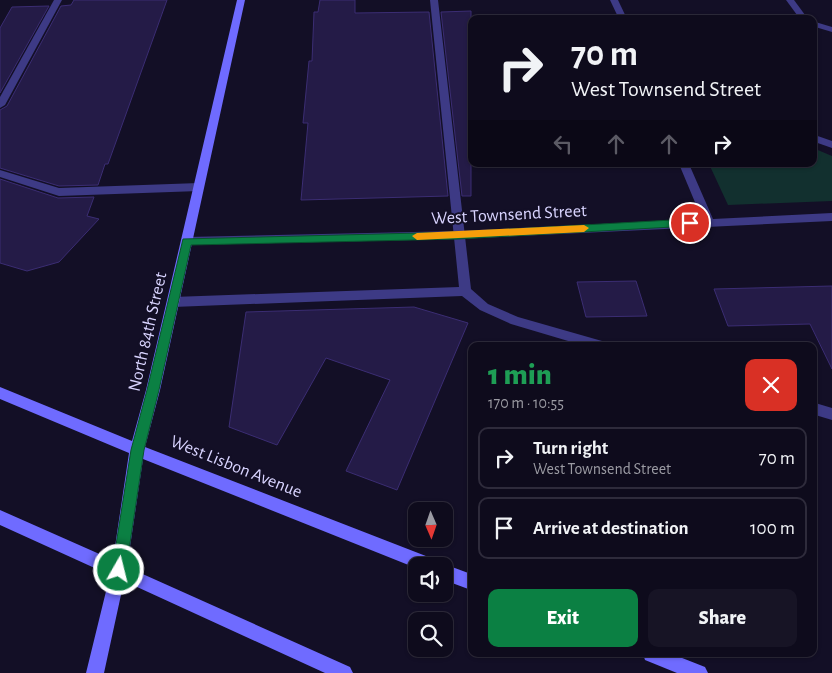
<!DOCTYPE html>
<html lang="en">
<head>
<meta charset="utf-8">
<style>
  body { margin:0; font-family:"Alegreya Sans",sans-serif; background:#171425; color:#f1f3f6; height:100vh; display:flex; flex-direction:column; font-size:19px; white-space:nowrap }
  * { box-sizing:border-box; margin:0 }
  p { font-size:16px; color:#9b9ba3 }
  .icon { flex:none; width:28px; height:28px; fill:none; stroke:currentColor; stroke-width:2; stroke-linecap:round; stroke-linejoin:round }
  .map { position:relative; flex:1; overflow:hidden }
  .panel { position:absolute; left:468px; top:342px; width:349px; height:315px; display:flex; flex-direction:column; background:#0e0b1c; border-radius:10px; box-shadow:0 1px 4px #0004,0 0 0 1px #2e2b3b }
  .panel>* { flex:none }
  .top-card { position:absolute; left:468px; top:15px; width:349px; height:152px; border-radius:10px; box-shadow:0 1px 4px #0004,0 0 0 1px #2e2b3b; background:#0e0b1c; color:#f1f3f6; overflow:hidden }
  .needle { width:32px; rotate:178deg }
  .fabs { position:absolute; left:408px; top:502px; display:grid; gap:10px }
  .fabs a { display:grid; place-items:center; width:45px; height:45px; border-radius:10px; background:#0e0b1c; box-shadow:0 1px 4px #0004,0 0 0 1px #2e2b3b; font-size:25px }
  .pin { position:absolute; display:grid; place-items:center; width:42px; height:42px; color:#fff; margin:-21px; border:2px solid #fff; border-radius:50%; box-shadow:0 1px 5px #0007 }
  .me { position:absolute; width:55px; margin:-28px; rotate:8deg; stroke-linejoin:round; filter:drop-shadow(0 0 4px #0008) }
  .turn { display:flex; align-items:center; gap:18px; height:105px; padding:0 20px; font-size:22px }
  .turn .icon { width:65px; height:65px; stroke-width:2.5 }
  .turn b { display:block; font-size:35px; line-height:42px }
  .lanes { display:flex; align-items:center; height:48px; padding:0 20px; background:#0003; justify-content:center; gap:25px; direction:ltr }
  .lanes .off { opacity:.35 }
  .round { display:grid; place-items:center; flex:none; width:52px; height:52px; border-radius:10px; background:#171425 }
  .summary { display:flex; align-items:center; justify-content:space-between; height:85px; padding:0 20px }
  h1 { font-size:30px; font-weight:800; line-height:38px; color:#1e9e55 }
  .cta { display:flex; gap:10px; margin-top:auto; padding:10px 20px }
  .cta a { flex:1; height:58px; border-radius:10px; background:#0b8043; color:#fff; font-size:20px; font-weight:800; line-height:58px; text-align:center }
  .cta a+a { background:#171425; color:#f1f3f6 }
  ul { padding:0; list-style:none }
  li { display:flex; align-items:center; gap:15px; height:62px; margin:0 10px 8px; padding:0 10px; border:2px solid #2e2b3b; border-radius:10px }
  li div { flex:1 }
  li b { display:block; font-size:19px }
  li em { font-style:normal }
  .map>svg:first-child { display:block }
  .green { fill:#12302f }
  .building { fill:#241b47; stroke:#3b2d73 }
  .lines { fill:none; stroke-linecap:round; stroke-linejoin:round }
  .lane { fill:#3d3a85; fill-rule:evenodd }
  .street { fill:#3d3a85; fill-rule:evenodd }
  .secondary { fill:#6f6bff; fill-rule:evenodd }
  .route { fill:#0b8043; stroke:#07532c }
  .slow { fill:#f59e0b }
  .labels { text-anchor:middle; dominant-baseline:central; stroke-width:4; stroke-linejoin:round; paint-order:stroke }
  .street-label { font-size:18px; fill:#d9d4ff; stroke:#130f26 }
</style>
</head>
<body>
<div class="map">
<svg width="832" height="673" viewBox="0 0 832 673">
  <rect width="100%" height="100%" fill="#130f26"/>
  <polygon class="green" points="813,148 832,156 832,201 728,205 709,164 812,164"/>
  <g class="building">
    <polygon points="74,0 167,0 108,164 105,164 98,185 59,186 0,168 0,110 7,106 61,6 71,5"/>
    <polygon points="320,0 355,0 355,13 429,12 448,196 301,200 308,123 303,123 309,61 312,61 314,12 318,12"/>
    <polygon points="49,6 0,93 0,28 12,7"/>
    <polygon points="471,11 471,196 462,196 441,12"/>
    <polygon points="0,179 58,198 94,197 87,216 99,219 59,262 27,271 0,263"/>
    <polygon points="636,281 647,316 586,317 577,282"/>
    <polygon points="832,286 832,369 810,324 728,326 714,289"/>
    <polygon points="414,307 468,323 397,490 346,471 390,380 326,358 277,445 229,427 246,312"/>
  </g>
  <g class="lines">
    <g class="lane">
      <polygon points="54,0 62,0 5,105 0,108 0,97"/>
      <polygon points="430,0 438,0 471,289 488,304 518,317 602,341 606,342 608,346 585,346 511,324 480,310 462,296 173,307 169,305 167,302 169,299 173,297 459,287"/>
      <polygon points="786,0 794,0 808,19 800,19"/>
      <polygon points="812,21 832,27 832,32 812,26"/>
      <polygon points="0,170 59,188 199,183 204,187 199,191 59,196 0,177"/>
      <polygon points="812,402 832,408 832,420 812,414"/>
    </g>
    <g class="street">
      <polygon points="610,0 618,0 627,19 619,19"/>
      <polygon points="812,134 832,141 832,148 812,141"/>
      <polygon points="679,164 689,164 713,219 832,213 832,221 458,239 187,245 181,241 187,237 458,231 702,219"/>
    </g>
    <g class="secondary">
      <polygon points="237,0 245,0 160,390 145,447 431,558 437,560 439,566 416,566 416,568 143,459 127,567 350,667 353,673 325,673 124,581 104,673 86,673 110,575 0,525 0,510 113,560 129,453 0,399 0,387 132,441 146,390"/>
      <polygon points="444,564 471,574 471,590 444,580 444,566 439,566"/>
      <polygon points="643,654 672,654 705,667 708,673 677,673 645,660"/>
    </g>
  </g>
  <polygon class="route" points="690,219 695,223 690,226 458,239 191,245 159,390 144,450 126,570 124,575 119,578 114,575 112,570 131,450 147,390 183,239 458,232"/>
  <polygon class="slow" points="584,225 589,228 584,232 417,240 412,236 417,233"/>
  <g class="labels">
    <g class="street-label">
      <text transform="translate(509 215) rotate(-3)">West Townsend Street</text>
      <text transform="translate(148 332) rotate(-77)">North 84th Street</text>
      <text transform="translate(236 467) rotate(22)">West Lisbon Avenue</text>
    </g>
  </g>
</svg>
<div class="fabs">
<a><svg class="needle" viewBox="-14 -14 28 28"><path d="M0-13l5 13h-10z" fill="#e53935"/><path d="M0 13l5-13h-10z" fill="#9b9ba3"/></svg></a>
<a><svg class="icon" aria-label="sound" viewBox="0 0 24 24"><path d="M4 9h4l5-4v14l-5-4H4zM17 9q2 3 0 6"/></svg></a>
<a><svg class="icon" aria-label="search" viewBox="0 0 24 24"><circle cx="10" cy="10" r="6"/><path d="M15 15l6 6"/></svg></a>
</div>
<div class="pin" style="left:690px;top:223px;background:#d93025"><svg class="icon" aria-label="arrive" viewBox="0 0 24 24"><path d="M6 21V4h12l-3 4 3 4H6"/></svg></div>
<svg class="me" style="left:119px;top:570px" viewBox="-20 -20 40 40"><circle r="17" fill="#0b8043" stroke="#fff" stroke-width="3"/><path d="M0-11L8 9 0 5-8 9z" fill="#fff"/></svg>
<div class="top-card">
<div class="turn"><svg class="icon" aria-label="right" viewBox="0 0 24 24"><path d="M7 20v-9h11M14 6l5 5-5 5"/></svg><div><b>70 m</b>West Townsend Street</div></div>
<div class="lanes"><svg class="icon off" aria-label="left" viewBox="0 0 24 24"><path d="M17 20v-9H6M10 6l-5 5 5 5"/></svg><svg class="icon off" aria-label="ahead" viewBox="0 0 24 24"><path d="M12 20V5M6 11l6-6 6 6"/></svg><svg class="icon off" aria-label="ahead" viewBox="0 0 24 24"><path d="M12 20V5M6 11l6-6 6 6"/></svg><svg class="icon" aria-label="right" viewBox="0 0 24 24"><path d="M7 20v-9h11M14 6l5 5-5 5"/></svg></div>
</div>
<section class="panel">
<div class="summary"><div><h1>1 min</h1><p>170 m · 10:55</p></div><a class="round" style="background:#d93025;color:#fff"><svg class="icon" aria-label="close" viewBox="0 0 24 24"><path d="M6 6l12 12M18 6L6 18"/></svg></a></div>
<ul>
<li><svg class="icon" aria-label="right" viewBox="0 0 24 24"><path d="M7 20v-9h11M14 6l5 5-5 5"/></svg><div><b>Turn right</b><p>West Townsend Street</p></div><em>70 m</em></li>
<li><svg class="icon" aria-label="arrive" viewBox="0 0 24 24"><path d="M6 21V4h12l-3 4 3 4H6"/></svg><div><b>Arrive at destination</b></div><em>100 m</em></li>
</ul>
<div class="cta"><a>Exit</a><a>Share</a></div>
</section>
</div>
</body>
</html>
